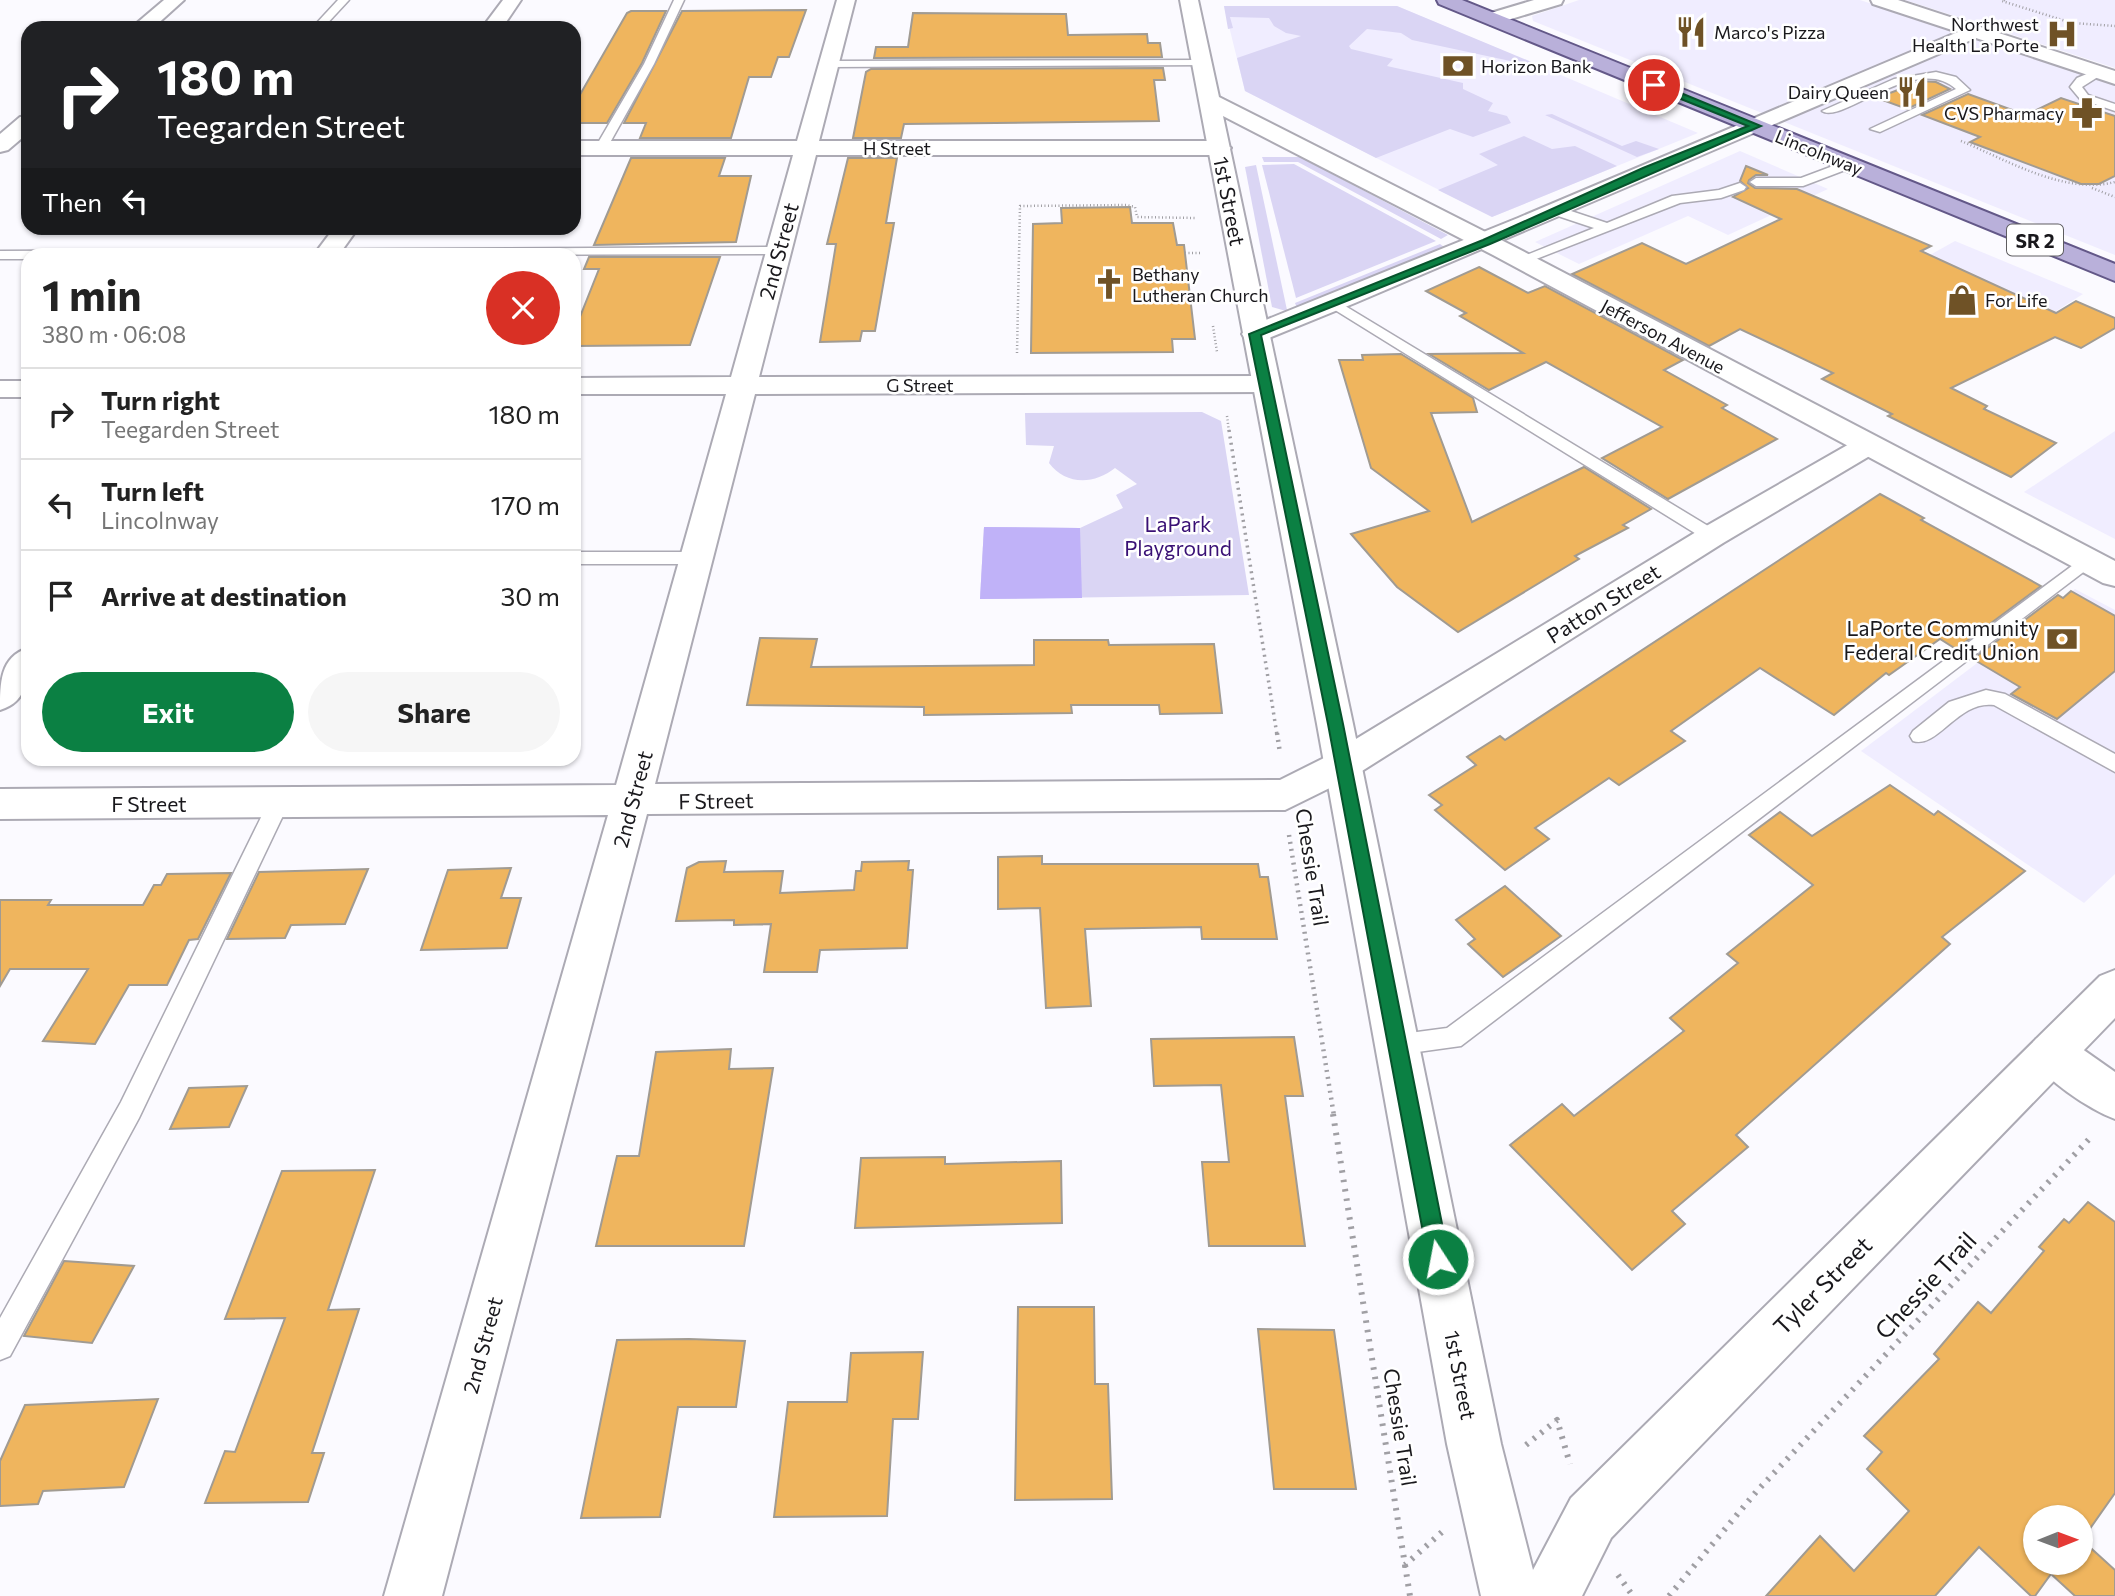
<!DOCTYPE html>
<html lang="en">
<head>
<meta charset="utf-8">
<style>
  body { margin:0; font-family:Commissioner,sans-serif; background:#f6f6f6; color:#222; height:100vh; display:flex; flex-direction:column; font-size:26px; white-space:nowrap }
  * { box-sizing:border-box; margin:0 }
  p { font-size:23px; color:#767676 }
  .icon { flex:none; width:38px; height:38px; fill:none; stroke:currentColor; stroke-width:2; stroke-linecap:round; stroke-linejoin:round }
  .map { position:relative; flex:1; overflow:hidden }
  .drawer { position:absolute; left:21px; top:248px; width:560px; height:518px; display:flex; flex-direction:column; background:#fff; border-radius:21px; box-shadow:0 2px 5px #0004 }
  .drawer>* { flex:none }
  .banner { position:absolute; left:21px; top:21px; width:560px; height:214px; border-radius:21px; box-shadow:0 2px 5px #0004; background:#202124; color:#fff; overflow:hidden }
  .needle { width:46px; rotate:89deg }
  .tools { position:absolute; left:2023px; top:1505px; display:grid; gap:14px }
  .tools a { display:grid; place-items:center; width:70px; height:70px; border-radius:50%; background:#fff; box-shadow:0 2px 5px #0004; font-size:35px }
  .pin { position:absolute; display:grid; place-items:center; width:60px; height:60px; color:#fff; margin:-30px; border:4px solid #fff; border-radius:50%; box-shadow:0 2px 7px #0007 }
  .me { position:absolute; width:77px; margin:-38px; rotate:349deg; stroke-linejoin:round; filter:drop-shadow(0 0 5px #0008) }
  .turn { display:flex; align-items:center; gap:24px; height:147px; padding:0 21px; font-size:32px }
  .turn .icon { width:91px; height:91px; stroke-width:2.5 }
  .turn b { display:block; font-size:49px; line-height:60px }
  .then { display:flex; align-items:center; height:66px; padding:0 21px; background:#0003; gap:14px; font-size:26px }
  .round { display:grid; place-items:center; flex:none; width:74px; height:74px; border-radius:37px; background:#f6f6f6 }
  .summary { display:flex; align-items:center; justify-content:space-between; height:119px; padding:0 21px }
  h1 { font-size:42px; font-weight:700; line-height:52px }
  .action { display:flex; gap:14px; margin-top:auto; padding:14px 21px }
  .action a { flex:1; height:80px; border-radius:42px; background:#0b8043; color:#fff; font-size:28px; font-weight:700; line-height:80px; text-align:center }
  .action a+a { background:#f6f6f6; color:#222 }
  ul { padding:0; list-style:none }
  li { display:flex; align-items:center; gap:21px; height:91px; padding:0 21px; border-top:2px solid #e0e0e0 }
  li div { flex:1 }
  li b { display:block; font-size:26px }
  li em { font-style:normal }
  .map>svg:first-child { display:block }
  .built { fill:#f0edff }
  .green { fill:#dad5f4 }
  .water { fill:#c0b2f8 }
  .building { fill:#efb55e; stroke:#a19b92; stroke-width:2; fill-rule:evenodd }
  .lines { fill:none; stroke-linecap:round; stroke-linejoin:round }
  .lane-casing { stroke:#acaab4; stroke-width:3 }
  .street-casing { stroke:#acaab4; stroke-width:4 }
  .secondary-casing { stroke:#acaab4; stroke-width:4 }
  .primary-casing { stroke:#635888; stroke-width:4 }
  .path-far3 { stroke:#a09fa4; stroke-width:2.5; stroke-dasharray:1 2.5; stroke-linecap:butt }
  .path-far2 { stroke:#a09fa4; stroke-width:3.5; stroke-dasharray:2 4.5; stroke-linecap:butt }
  .path-far1 { stroke:#a09fa4; stroke-width:4.5; stroke-dasharray:2 5; stroke-linecap:butt }
  .path { stroke:#a09fa4; stroke-width:6; stroke-dasharray:2.5 7; stroke-linecap:butt }
  .lane { fill:#fff; fill-rule:evenodd }
  .street { fill:#fff; fill-rule:evenodd }
  .secondary { fill:#fff; fill-rule:evenodd }
  .primary { fill:#b9b0da; fill-rule:evenodd }
  .route { fill:#0b8043; stroke:#07532c; stroke-width:2 }
  .labels { text-anchor:middle; dominant-baseline:central; stroke-width:5; stroke-linejoin:round; paint-order:stroke }
  .far-poi-label { font-size:18px; fill:#19181c; stroke:#fff; text-anchor:start }
  .far-street-label { font-size:18px; fill:#19181c; stroke:#fff }
  .shield { fill:#fff; stroke:#5e5d60; stroke-width:2 }
  .shield-label { font-size:19px; font-weight:bold; fill:#19181c }
  .street-label { font-size:21px; fill:#19181c; stroke:#fff }
  .park-label { font-size:21px; fill:#391075; stroke:#fff }
  .poi-label { font-size:21px; fill:#19181c; stroke:#fff; text-anchor:end }
  .near-street-label { font-size:24px; fill:#19181c; stroke:#fff }
</style>
</head>
<body>
<div class="map">
<svg width="2115" height="1596" viewBox="0 0 2115 1596">
  <rect width="100%" height="100%" fill="#fbfaff"/>
  <g class="built">
    <polygon points="1579,0 1860,0 2115,83 2115,255 1533,21 1532,16"/>
    <polygon points="1905,0 2115,0 2115,68"/>
    <polygon points="1224,6 1397,6 1698,133 1492,217 1245,91"/>
    <polygon points="1740,151 1828,189 1728,235 1688,216 1579,264 1535,242"/>
    <polygon points="1955,241 2083,294 1986,356 1855,297"/>
    <polygon points="2115,431 2115,539 2024,492"/>
    <polygon points="2075,589 2115,610 2115,874 2084,903 1861,751"/>
  </g>
  <g class="green">
    <polygon points="1224,6 1397,6 1534,63 1525,74 1519,72 1520,70 1511,68 1515,62 1412,40 1401,33 1367,29 1349,46 1351,49 1393,59 1387,66 1463,83 1463,89 1493,103 1488,111 1507,116 1511,123 1473,137 1450,129 1376,158 1245,91 1237,58 1301,36 1286,33 1274,26 1269,18 1230,17 1233,28 1228,29"/>
    <polygon points="1552,114 1622,146 1636,141 1659,149 1637,157 1545,115"/>
    <polygon points="1524,136 1552,149 1575,146 1617,166 1492,217 1438,190 1498,165 1479,154"/>
    <polygon points="1262,157 1300,157 1448,235 1441,239 1298,162 1264,162"/>
    <polygon points="1294,164 1436,241 1296,298 1262,165"/>
    <polygon points="1256,165 1287,310 1286,311 1272,307 1245,167"/>
    <polygon points="1440,244 1444,247 1297,308 1295,303"/>
    <path d="M1202,412L1221,421L1249,595L980,599L984,527L1080,528L1123,508L1116,495L1137,484L1115,468C1094,485 1065,485 1049,463L1054,446L1026,445L1025,413Z"/>
  </g>
  <polygon class="water" points="984,527 1080,528 1082,598 980,599"/>
  <g class="building">
    <polygon points="806,10 789,57 778,57 771,77 749,77 731,138 640,138 646,123 624,123 682,11"/>
    <polygon points="631,11 666,11 642,63 607,123 574,123 574,105 627,13"/>
    <polygon points="913,13 1066,14 1068,35 1147,34 1148,43 1160,43 1162,57 874,58 876,47 908,47"/>
    <polygon points="1163,68 1165,80 1154,80 1159,121 904,124 901,138 853,138 866,72 871,69"/>
    <polygon points="1921,81 1936,82 1950,89 1907,109 1877,98"/>
    <polygon points="1968,94 2026,115 2061,98 2115,116 2115,176 2099,184 2081,184 1970,142 1980,137 1922,115"/>
    <polygon points="631,158 725,158 719,176 751,176 736,242 594,245"/>
    <polygon points="848,158 897,158 886,223 894,223 875,331 862,331 860,341 820,342 836,244 827,244"/>
    <polygon points="1746,166 1768,175 1756,175 1749,180 1748,183 1755,188 1797,189 1931,246 1921,251 2056,313 2076,301 2115,318 2115,328 2081,348 2055,337 1951,388 1987,406 1984,409 2056,443 2011,477 1888,416 1892,414 1822,379 1833,373 1740,329 1709,346 1572,274 1642,243 1686,264 1781,219 1733,197 1748,188 1740,181"/>
    <polygon points="1130,207 1132,223 1173,223 1177,245 1184,245 1195,339 1172,339 1173,352 1031,353 1033,224 1062,223 1061,208"/>
    <polygon points="589,257 720,257 690,345 574,346 574,332 599,269 584,269"/>
    <polygon points="1479,267 1528,293 1545,286 1683,360 1664,370 1727,405 1722,408 1777,439 1668,499 1602,458 1662,427 1546,362 1489,390 1429,354 1523,353 1460,316 1466,313 1426,291"/>
    <polygon points="1401,354 1473,398 1477,412 1431,413 1472,522 1584,467 1651,509 1623,525 1628,528 1575,556 1579,559 1458,632 1397,587 1351,534 1429,511 1371,468 1339,360 1363,360 1362,355"/>
    <polygon points="1880,494 1924,518 1921,520 2041,586 1956,649 1940,639 1889,675 1886,673 1834,715 1760,668 1671,731 1685,741 1619,785 1609,778 1535,828 1549,839 1505,870 1435,810 1442,805 1429,795 1476,765 1467,757 1500,736 1505,740"/>
    <polygon points="2071,591 2115,616 2115,671 2057,719 2011,694 2020,687 1973,659 2058,595 2063,598"/>
    <polygon points="760,638 817,639 811,667 1034,665 1034,640 1108,640 1109,645 1214,644 1222,713 1160,714 1159,705 1071,705 1072,713 924,715 924,707 747,705"/>
    <polygon points="1890,785 1934,815 1938,811 2025,871 1942,937 1950,944 1736,1135 1748,1147 1672,1211 1685,1224 1632,1270 1510,1145 1562,1104 1574,1116 1684,1031 1670,1018 1738,963 1727,954 1813,885 1749,835 1780,812 1812,836"/>
    <polygon points="1042,856 1042,864 1258,864 1260,877 1268,877 1277,939 1202,939 1201,927 1085,929 1091,1006 1046,1008 1040,908 998,909 998,857"/>
    <polygon points="726,861 724,872 783,871 780,893 854,890 856,871 861,871 862,862 909,861 908,870 913,870 907,948 820,950 817,972 764,972 771,924 734,925 734,920 676,921 687,868 699,862"/>
    <polygon points="511,868 501,898 521,898 507,948 421,950 448,870"/>
    <polygon points="368,869 345,924 291,925 285,938 227,939 259,872"/>
    <polygon points="231,873 198,939 189,940 167,985 129,985 95,1044 43,1041 88,969 10,969 0,986 0,900 51,900 48,905 143,905 154,885 161,885 167,874"/>
    <polygon points="1505,886 1561,936 1503,977 1468,944 1475,939 1456,920"/>
    <polygon points="1294,1037 1303,1096 1285,1096 1305,1246 1209,1246 1202,1162 1229,1162 1221,1085 1154,1086 1151,1039"/>
    <polygon points="731,1049 729,1069 773,1068 744,1246 596,1246 617,1156 639,1156 656,1052"/>
    <polygon points="247,1086 229,1127 170,1129 189,1088"/>
    <polygon points="945,1157 945,1164 1061,1161 1062,1223 855,1228 861,1158"/>
    <polygon points="375,1170 328,1310 359,1309 312,1453 324,1453 308,1502 205,1503 225,1451 235,1452 285,1318 225,1319 282,1171"/>
    <path d="M2088,1202L2115,1222V1493L2082,1540L2115,1570V1596H2075L2051,1574L2035,1596H2031L1979,1547L1935,1596H1766L1820,1536L1854,1571L1909,1511L1867,1469L1882,1452L1864,1436L1939,1359L1934,1354L1978,1302L1991,1313L2044,1251L2039,1247L2064,1219L2069,1223ZM2035,1517H2081V1563H2035Z"/>
    <polygon points="64,1261 134,1266 92,1343 24,1336"/>
    <polygon points="1018,1307 1094,1307 1095,1384 1108,1384 1112,1499 1015,1500"/>
    <polygon points="1258,1329 1334,1330 1356,1489 1274,1489"/>
    <polygon points="689,1339 745,1341 736,1407 678,1407 660,1517 581,1518 617,1340"/>
    <polygon points="923,1352 918,1419 893,1419 887,1516 774,1517 788,1402 847,1402 851,1353"/>
    <polygon points="158,1399 124,1487 43,1491 38,1504 0,1506 0,1461 25,1405"/>
  </g>
  <g class="lines">
    <defs>
      <g id="lane">
        <polygon points="338,0 349,0 323,28 312,28"/>
        <polygon points="674,0 684,0 654,64 607,148 597,151 595,148 644,64"/>
        <polygon points="1202,60 1206,61 1206,65 830,67 825,64 830,61"/>
        <polygon points="2094,71 2104,73 2082,87 2088,95 2115,104 2115,111 2080,99 2070,87 2077,78"/>
        <path d="M1936,72L1956,77L1970,90L1880,132L1870,129L1956,89C1916,52 1841,125 1822,111L1894,79Z"/>
        <polygon points="1849,160 1855,164 1853,167 1803,186 1756,186 1750,182 1756,178 1801,178"/>
        <polygon points="1740,183 1746,187 1744,190 1721,198 1680,203 1526,263 1514,260 1594,228 1552,214 1552,208 1562,208 1607,223 1672,196 1719,190"/>
        <polygon points="778,247 783,248 783,254 28,256 28,259 0,259 0,251"/>
        <polygon points="1332,298 1718,532 1721,536 1718,540 1706,540 1327,305 1325,302"/>
        <polygon points="574,552 695,552 704,558 695,564 574,564"/>
        <polygon points="2088,554 2094,556 2097,560 2094,564 1461,1046 1396,1055 1387,1052 1384,1044 1387,1036 1447,1028"/>
        <path d="M1986,690L2005,694L2115,754V772L1994,705C1958,700 1938,749 1913,741L1910,736L1913,731L1949,702Z"/>
        <polygon points="278,795 285,797 289,803 139,1118 10,1356 0,1360 0,1318 121,1102 271,797"/>
      </g>
      <g id="street">
        <polygon points="164,0 184,0 153,28 131,28"/>
        <polygon points="503,0 521,0 502,28 482,28"/>
        <polygon points="837,0 855,0 819,141 1220,141 1231,148 1220,155 816,155 759,377 1266,376 1276,378 1280,384 1276,390 1266,392 755,394 655,784 1280,780 1328,756 1701,529 1858,439 1868,436 1878,439 1883,445 1878,451 1723,543 1354,776 1285,810 647,814 442,1596 384,1596 608,815 0,819 0,789 616,785 726,394 574,394 574,378 731,377 793,155 574,155 574,141 797,141"/>
        <polygon points="1534,0 1563,0 1561,4 1491,25 1482,19 1484,15"/>
        <polygon points="1871,0 1898,0 2115,71 2115,84 1976,38 1355,303 1264,340 1246,340 1242,334 1246,328 1518,218 1958,32 1873,4"/>
        <polygon points="28,116 28,133 8,150 0,152 0,134 20,117"/>
        <polygon points="334,228 358,228 338,256 313,256"/>
        <rect x="0" y="381" width="28" height="16"/>
        <path d="M28,648C28,674 30,701 0,710C0,683 0,657 28,648Z"/>
        <path d="M2052,1033L2068,1039L2115,1072V1119C2089,1109 2041,1078 2030,1053L2036,1039Z"/>
      </g>
      <polygon id="secondary" points="1180,0 1198,0 1219,97 1511,245 2115,561 2115,586 2103,583 1493,255 1223,116 1353,724 1501,1444 1533,1570 1571,1498 2100,976 2115,970 2115,1018 1611,1538 1582,1596 1481,1596 1447,1444 1317,724"/>
      <polygon id="primary" points="1437,0 1462,0 2115,264 2115,281 1439,4"/>
    </defs>
    <use href="#lane" class="lane-casing"/>
    <use href="#street" class="street-casing"/>
    <use href="#secondary" class="secondary-casing"/>
    <use href="#primary" class="primary-casing"/>
    <g class="path-far3">
      <polyline points="2005,0 2002,1 2072,23 2115,26"/>
      <path d="M1961,141C2007,160 2064,195 2115,182"/>
      <polyline points="2092,188 2115,197"/>
      <polyline points="1185,253 1201,253"/>
      <polyline points="1213,326 1217,352"/>
      <polyline points="1017,353 1020,206 1127,205 1135,207 1137,217 1195,218"/>
      <polyline points="1227,416 1229,432"/>
    </g>
    <polyline class="path-far2" points="1229,430 1277,735"/>
    <g class="path-far1">
      <polyline points="1277,733 1280,753"/>
      <polyline points="1289,835 1334,1116"/>
    </g>
    <g class="path">
      <polyline points="1333,1114 1405,1565 1442,1532"/>
      <polyline points="1526,1445 1557,1420 1570,1464"/>
      <polyline points="1405,1565 1410,1596"/>
      <polyline points="1618,1575 1633,1596"/>
      <polyline points="1669,1596 1756,1492 2092,1136"/>
    </g>
    <use href="#lane" class="lane"/>
    <use href="#street" class="street"/>
    <use href="#secondary" class="secondary"/>
    <use href="#primary" class="primary"/>
  </g>
  <polygon class="route" points="1654,82 1761,126 1490,244 1261,335 1343,724 1449,1259 1445,1266 1438,1269 1431,1266 1428,1259 1328,724 1249,334 1483,240 1643,168 1748,126 1651,87"/>
  <defs>
    <symbol id="restaurant-bare" viewBox="-9 -9 18 18"><path d="M-5-6h1v4h1v-4h1v4h1v-4h1v5L-1.5 .5V6h-2V.5L-5-1ZM5-6V6H3V1.5H1.5Q1.5-4 5-6Z" fill="#6f5226" stroke="#fff" stroke-width="2.5" paint-order="stroke"/></symbol>
    <symbol id="hospital-bare" viewBox="-9 -9 18 18"><path d="M-5-5h3v3.5h4V-5h3V5h-3V1.5h-4V5h-3Z" fill="#6f5226" stroke="#fff" stroke-width="2.5" paint-order="stroke"/></symbol>
    <symbol id="bank-bare" viewBox="-9 -9 18 18"><path d="M-6-4H6V4H-6ZM0-2.3a2.3 2.3 0 1 0 0 4.6a2.3 2.3 0 1 0 0-4.6Z" fill="#6f5226" stroke="#fff" stroke-width="2.5" paint-order="stroke"/></symbol>
    <symbol id="pharmacy-bare" viewBox="-9 -9 18 18"><path d="M-2-6h4v4h4v4h-4v4h-4v-4h-4v-4h4Z" fill="#6f5226" stroke="#fff" stroke-width="2.5" paint-order="stroke"/></symbol>
    <symbol id="church-bare" viewBox="-9 -9 18 18"><path d="M-1.2-6h2.4v3.5h3.3v2.4h-3.3V6h-2.4V-.1h-3.3v-2.4h3.3Z" fill="#6f5226" stroke="#fff" stroke-width="2.5" paint-order="stroke"/></symbol>
    <symbol id="shop-bare" viewBox="-9 -9 18 18"><path d="M-5-2.5h2.3a2.7 3.5 0 0 1 5.4 0H5L5.5 6h-11ZM-1.5-2.5h3a1.5 2.3 0 0 0-3 0Z" fill="#6f5226" stroke="#fff" stroke-width="2.5" paint-order="stroke"/></symbol>
  </defs>
  <g fill-rule="evenodd">
    <use href="#restaurant-bare" x="1669" y="10" width="44" height="44"/>
    <use href="#hospital-bare" x="2040" y="12" width="44" height="44"/>
    <use href="#bank-bare" x="1436" y="44" width="44" height="44"/>
    <use href="#restaurant-bare" x="1890" y="70" width="44" height="44"/>
    <use href="#pharmacy-bare" x="2065" y="91" width="44" height="44"/>
    <use href="#church-bare" x="1087" y="262" width="44" height="44"/>
    <use href="#shop-bare" x="1940" y="278" width="44" height="44"/>
    <use href="#bank-bare" x="2040" y="617" width="44" height="44"/>
  </g>
  <g class="labels">
    <g class="far-poi-label">
      <text x="2039" y="24" text-anchor="end">Northwest<tspan x="2039" dy="21">Health La Porte</tspan></text>
      <text x="1714" y="32">Marco's Pizza</text>
      <text x="1481" y="66">Horizon Bank</text>
      <text x="1889" y="92" text-anchor="end">Dairy Queen</text>
      <text x="2064" y="113" text-anchor="end">CVS Pharmacy</text>
      <text x="1132" y="274">Bethany<tspan x="1132" dy="21">Lutheran Church</tspan></text>
      <text x="1985" y="300">For Life</text>
    </g>
    <g class="far-street-label">
      <text x="897" y="148">H Street</text>
      <text transform="translate(1819 152) rotate(22)">Lincolnway</text>
      <text transform="translate(1663 336) rotate(28)">Jefferson Avenue</text>
      <text x="920" y="385">G Street</text>
    </g>
    <rect class="shield" x="2007" y="224.5" width="56" height="31" rx="5"/>
    <g class="shield-label">
      <text x="2035" y="240">SR 2</text>
    </g>
    <g class="street-label">
      <text transform="translate(1230 201) rotate(79)">1st Street</text>
      <text transform="translate(778 251) rotate(-75)">2nd Street</text>
      <text transform="translate(1603 603) rotate(-32)">Patton Street</text>
      <text transform="translate(632 799) rotate(-75)">2nd Street</text>
      <text transform="translate(716 800) rotate(-1)">F Street</text>
      <text x="149" y="803">F Street</text>
      <text transform="translate(1313 867) rotate(81)">Chessie Trail</text>
      <text transform="translate(482 1345) rotate(-75)">2nd Street</text>
      <text transform="translate(1461 1375) rotate(79)">1st Street</text>
      <text transform="translate(1401 1427) rotate(81)">Chessie Trail</text>
    </g>
    <g class="park-label">
      <text x="1178" y="523">LaPark<tspan x="1178" dy="24">Playground</tspan></text>
    </g>
    <g class="poi-label">
      <text x="2039" y="627">LaPorte Community<tspan x="2039" dy="24">Federal Credit Union</tspan></text>
    </g>
    <g class="near-street-label">
      <text transform="translate(1822 1285) rotate(-45)">Tyler Street</text>
      <text transform="translate(1925 1285) rotate(-47)">Chessie Trail</text>
    </g>
  </g>
</svg>
<div class="tools">
<a><svg class="needle" viewBox="-14 -14 28 28"><path d="M0-13l5 13h-10z" fill="#e53935"/><path d="M0 13l5-13h-10z" fill="#767676"/></svg></a>
</div>
<div class="pin" style="left:1654px;top:85px;background:#d93025"><svg class="icon" aria-label="arrive" viewBox="0 0 24 24"><path d="M6 21V4h12l-3 4 3 4H6"/></svg></div>
<svg class="me" style="left:1438px;top:1259px" viewBox="-20 -20 40 40"><circle r="17" fill="#0b8043" stroke="#fff" stroke-width="3"/><path d="M0-11L8 9 0 5-8 9z" fill="#fff"/></svg>
<div class="banner">
<div class="turn"><svg class="icon" aria-label="right" viewBox="0 0 24 24"><path d="M7 20v-9h11M14 6l5 5-5 5"/></svg><div><b>180 m</b>Teegarden Street</div></div>
<div class="then">Then<svg class="icon" aria-label="left" viewBox="0 0 24 24"><path d="M17 20v-9H6M10 6l-5 5 5 5"/></svg></div>
</div>
<section class="drawer">
<div class="summary"><div><h1>1 min</h1><p>380 m · 06:08</p></div><a class="round" style="background:#d93025;color:#fff"><svg class="icon" aria-label="close" viewBox="0 0 24 24"><path d="M6 6l12 12M18 6L6 18"/></svg></a></div>
<ul>
<li><svg class="icon" aria-label="right" viewBox="0 0 24 24"><path d="M7 20v-9h11M14 6l5 5-5 5"/></svg><div><b>Turn right</b><p>Teegarden Street</p></div><em>180 m</em></li>
<li><svg class="icon" aria-label="left" viewBox="0 0 24 24"><path d="M17 20v-9H6M10 6l-5 5 5 5"/></svg><div><b>Turn left</b><p>Lincolnway</p></div><em>170 m</em></li>
<li><svg class="icon" aria-label="arrive" viewBox="0 0 24 24"><path d="M6 21V4h12l-3 4 3 4H6"/></svg><div><b>Arrive at destination</b></div><em>30 m</em></li>
</ul>
<div class="action"><a>Exit</a><a>Share</a></div>
</section>
</div>
</body>
</html>
